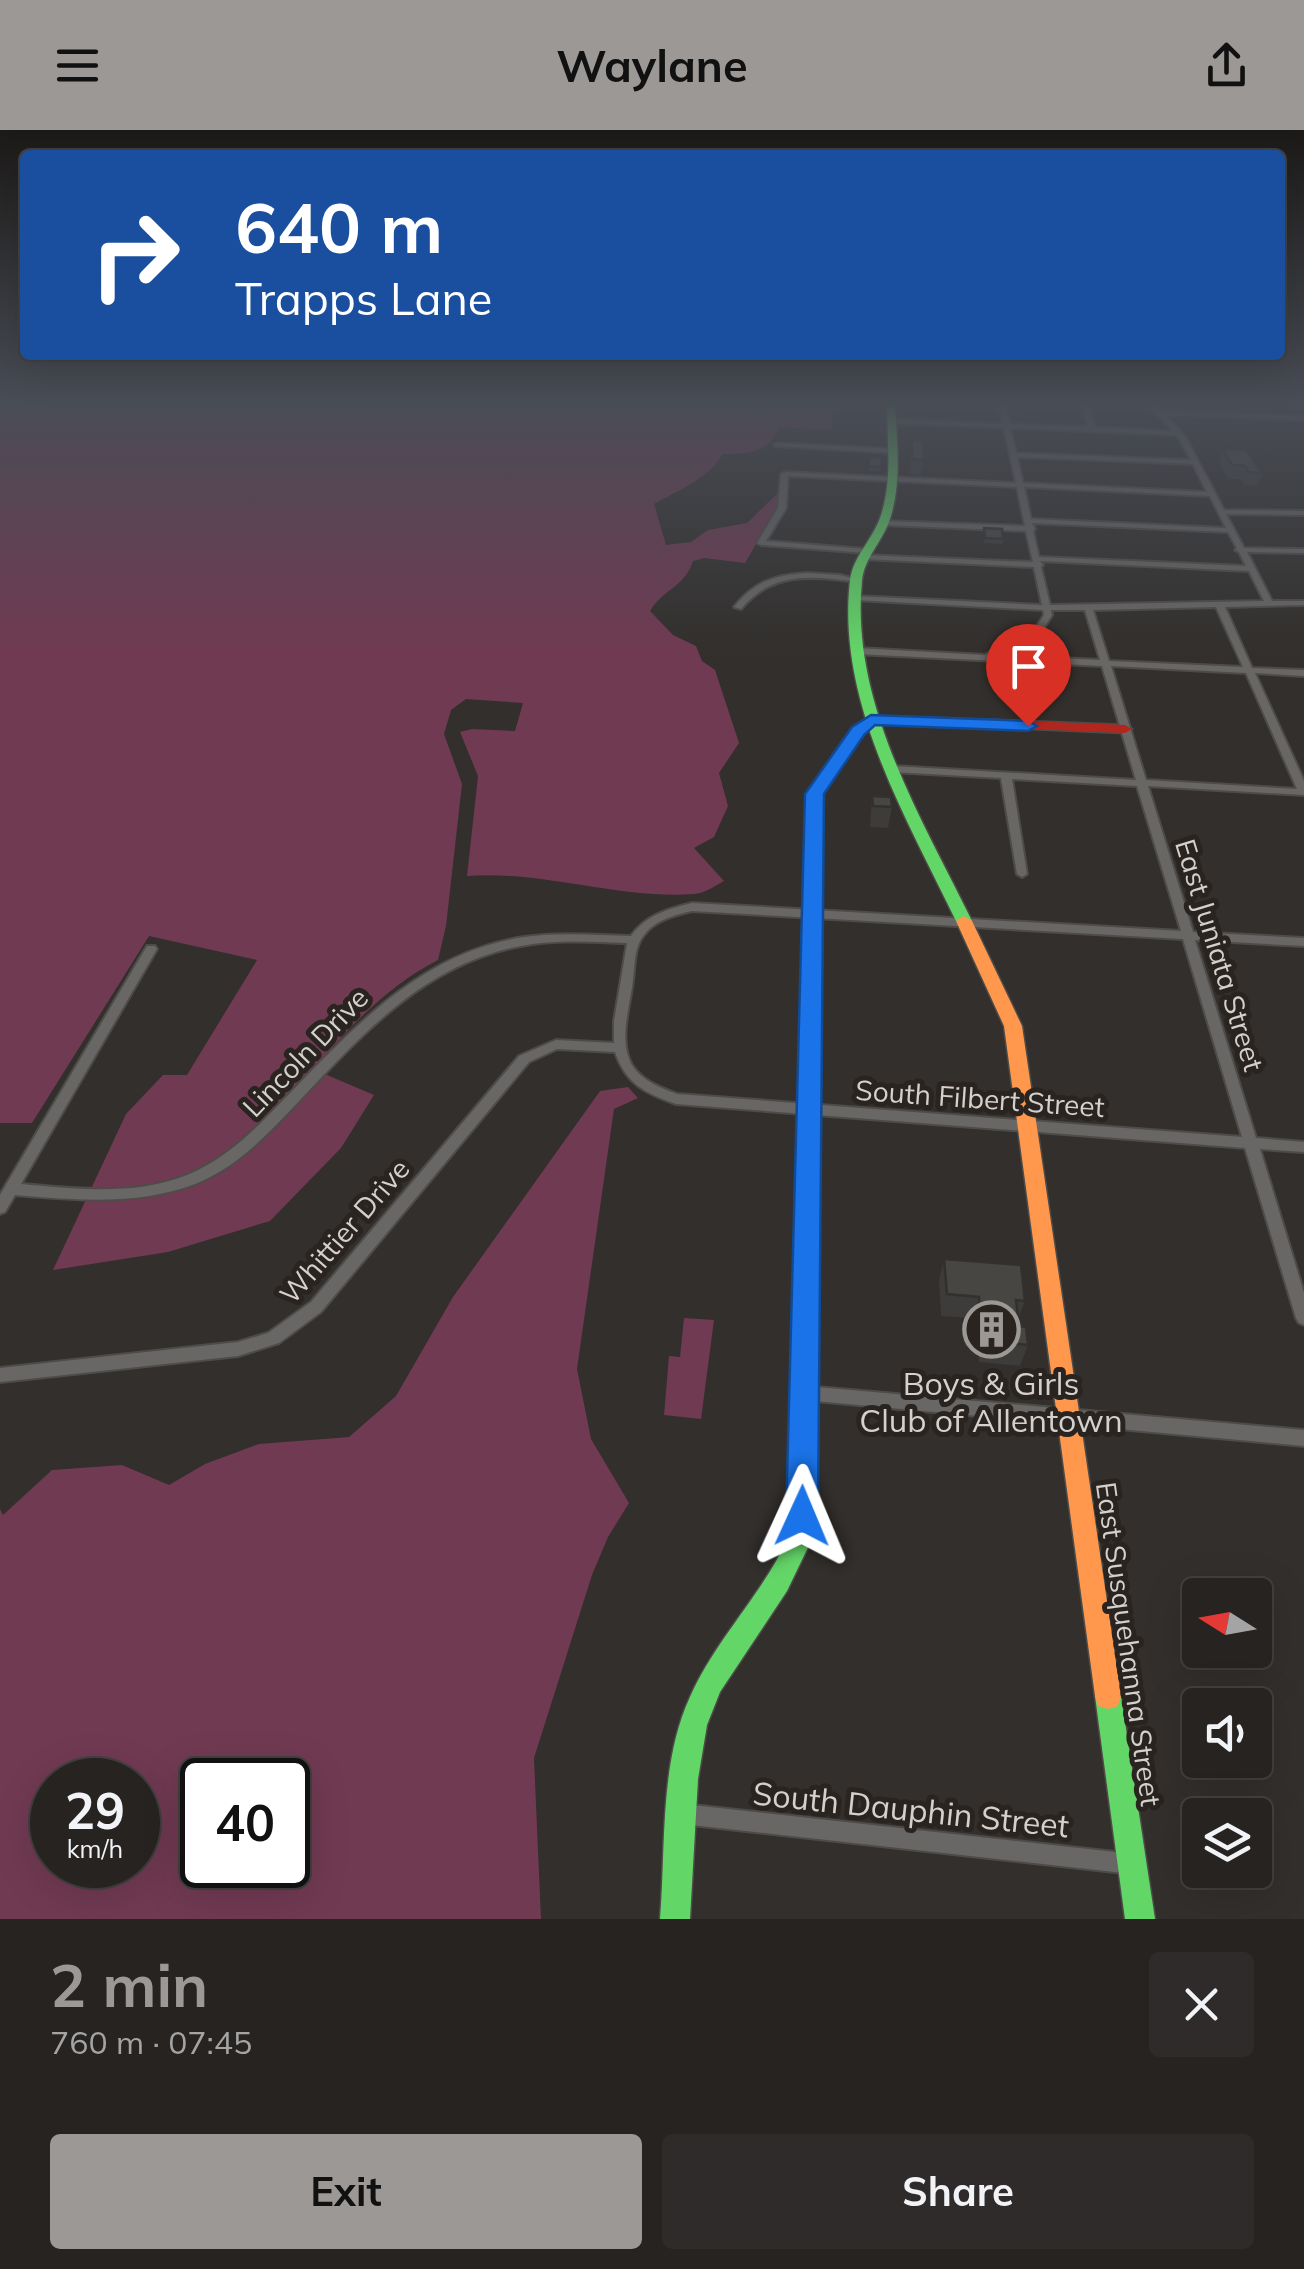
<!DOCTYPE html>
<html lang="en">
<head>
<meta charset="utf-8">
<style>
  body { margin:0; font-family:Mulish,sans-serif; background:#2e2b2a; color:#f1f3f6; height:100vh; display:flex; flex-direction:column; font-size:38px; white-space:nowrap }
  * { box-sizing:border-box; margin:0 }
  p { font-size:32px; color:#a4a4a5 }
  .icon { flex:none; width:55px; height:55px; fill:none; stroke:currentColor; stroke-width:2; stroke-linecap:round; stroke-linejoin:round }
  .map { position:relative; height:1789px; overflow:hidden }
  .details { display:flex; flex-direction:column; background:#262321; flex:1 }
  .details>* { flex:none }
  .banner { position:absolute; left:20px; top:20px; width:1265px; height:210px; border-radius:10px; box-shadow:0 10px 40px #0002,0 0 0 2px #42403f; background:#1a4fa0; color:#fff; overflow:hidden }
  .needle { width:65px; rotate:281deg }
  .tools { position:absolute; left:1182px; top:1448px; display:grid; gap:20px }
  .tools a { display:grid; place-items:center; width:90px; height:90px; border-radius:10px; background:#262321; box-shadow:0 10px 40px #0002,0 0 0 2px #42403f; font-size:50px }
  .speed { position:absolute; left:30px; top:1628px; display:flex; gap:20px; font-size:50px; font-weight:700; text-align:center }
  .speed>* { display:grid; place-content:center; width:130px; height:130px; border-radius:50%; background:#262321; box-shadow:0 10px 40px #0002,0 0 0 2px #42403f; line-height:1 }
  .speed small { font-size:25px; font-weight:400 }
  .speed .limit { border:5px solid #111; border-radius:15px; background:#fff; color:#111 }
  .pin { position:absolute; display:grid; place-items:center; width:85px; height:85px; color:#fff; margin:-102px -42px; border-radius:50% 50% 50% 0; rotate:-45deg; box-shadow:0 0 10px #0007 }
  .pin .icon { rotate:45deg }
  .me { position:absolute; width:110px; margin:-55px; rotate:1deg; stroke-linejoin:round; filter:drop-shadow(0 0 8px #0008) }
  .turn { display:flex; align-items:center; gap:35px; height:210px; padding:0 50px; font-size:45px }
  .turn .icon { width:130px; height:130px; stroke-width:2.5 }
  .turn b { display:block; font-size:70px; line-height:85px }
  .round { display:grid; place-items:center; flex:none; width:105px; height:105px; border-radius:10px; background:#2e2b2a }
  .summary { display:flex; align-items:center; justify-content:space-between; height:170px; padding:0 50px }
  h1 { font-size:60px; font-weight:700; line-height:75px; color:#9b9895 }
  .button { display:flex; gap:20px; margin-top:auto; padding:20px 50px }
  .button a { flex:1; height:115px; border-radius:10px; background:#9b9895; color:#111; font-size:40px; font-weight:700; line-height:115px; text-align:center }
  .button a+a { background:#2e2b2a; color:#f1f3f6 }
  header { display:flex; justify-content:space-between; align-items:center; height:130px; padding:0 50px; background:#9b9895; color:#111; font-size:45px; font-weight:700 }
  .map>svg:first-child { display:block }
  .green { fill:#703a52; fill-rule:evenodd }
  .lines { fill:none; stroke-linecap:round; stroke-linejoin:round }
  .street-casing { stroke:#4e4c49; stroke-width:4 }
  .fast-casing { stroke:#4e4c49; stroke-width:3 }
  .slow-casing { stroke:#4e4c49; stroke-width:3 }
  .jam-casing { stroke:#4e4c49; stroke-width:3 }
  .street { fill:#696765; fill-rule:evenodd }
  .fast { fill:#63d668; fill-rule:evenodd }
  .slow { fill:#ff974d; fill-rule:evenodd }
  .jam { fill:#b3261e; fill-rule:evenodd }
  .wall { fill:#3d3c3a }
  .building { fill:#474643; stroke:#32312f; stroke-width:2.5 }
  .route { fill:#1a73e8; stroke:#114b97; stroke-width:2.5 }
  .labels { text-anchor:middle; dominant-baseline:central; stroke-width:10; stroke-linejoin:round; paint-order:stroke }
  .street-label { font-size:28px; fill:#d4d0cd; stroke:#2a2420 }
  .near-poi-label { font-size:32px; fill:#d4d0cd; stroke:#2a2420 }
  .near-street-label { font-size:32px; fill:#d4d0cd; stroke:#2a2420 }
</style>
</head>
<body>
<header><svg class="icon" aria-label="menu" viewBox="0 0 24 24"><path d="M4 6h16M4 12h16M4 18h16"/></svg>Waylane<svg class="icon" aria-label="share" viewBox="0 0 24 24"><path d="M12 15V3M7 8l5-5 5 5M5 13v7h14v-7"/></svg></header>
<div class="map">
<svg width="1304" height="1789" viewBox="0 0 1304 1789">
  <rect width="100%" height="100%" fill="#322f2c"/>
  <g class="green">
    <path d="M0,274H847L832,286V300L779,297C769,324 748,324 722,324C712,347 675,362 654,374L666,415L691,412L708,400L747,393L781,360L782,369L745,433L704,428L693,431C683,459 665,457 650,481L673,505L696,516L702,531L715,540L739,613L719,643L728,676L714,707L694,718L724,751C715,756 705,763 695,764C619,770 543,740 467,746L478,646L460,602L472,599L515,601L523,573L466,569L451,580L444,604L462,654L446,796L438,830C387,856 350,897 313,939L374,965L341,1018L270,1091L168,1122L53,1140L126,984L163,945H187L257,830L149,806L32,993H0Z"/>
    <path d="M628,957L638,968L614,979L577,1239L591,1309L629,1373L608,1407L592,1445L534,1628L541,1789H0V1379L3,1385L52,1340L122,1335L169,1355L205,1334L259,1314L349,1307L396,1266L453,1167L600,961ZM138,1650V1735H52V1650ZM288,1650V1735H202V1650Z"/>
    <polygon points="684,1188 714,1190 701,1289 664,1285 669,1226 680,1227"/>
  </g>
  <g class="lines">
    <defs>
      <g id="street">
        <path d="M999,274H1005L1010,294L1088,297L1082,274H1088L1095,297L1173,301L1158,285L1155,284L1148,274H1154L1162,281L1304,286V290L1165,285L1185,306L1224,380L1304,381V385L1226,384L1244,418L1304,419V423L1247,422L1272,471H1304V475L1225,477L1252,538L1304,540V546L1255,543L1304,651V665L1148,656L1193,802L1304,808V816L1195,810L1256,1008L1304,1012V1022L1260,1019L1304,1163V1195L1299,1193L1296,1188L1245,1018L676,974C645,963 626,954 615,922L557,919L529,932L321,1182L279,1213L238,1226L0,1252V1238L238,1212L268,1203L311,1172L519,926L556,910L614,913V891L627,813C592,812 556,809 521,816C427,833 364,902 301,969C270,1002 238,1037 195,1054C137,1076 76,1070 15,1065L5,1082L0,1084V1065L147,816H155L157,819L21,1054C76,1059 135,1066 187,1045C230,1028 262,992 293,960C360,891 425,822 524,807C559,802 595,805 631,806C646,785 668,779 692,773L1181,801L1137,656L1012,649L1027,744L1022,747L1017,744L1001,648L893,642L888,639L893,636L1136,650L1102,536L857,524L853,521L857,518L985,525L1036,497L1044,485L1043,480L855,470L851,468L855,466L1042,475L1034,437L863,429L859,427L863,425L1033,432L1026,401L884,395L880,393L884,391L1025,396L1017,357L788,346L786,378L766,411L866,419L870,421L866,423L761,415L757,413L778,378L781,344L785,342L1016,353L1004,298L894,293L891,291L894,289L1003,294ZM1010,298L1177,305L1191,330L1016,323ZM1017,327L1193,334L1207,362L1023,353ZM1024,357L1210,366L1226,398L1031,389ZM1032,393L1228,402L1237,418L1235,420L1239,422L1246,436L1039,427L1033,401L1035,399ZM1040,431L1249,441L1264,471L1050,475L1041,437L1043,435ZM1216,477L1243,537L1109,531L1093,480ZM1051,480H1085L1100,530L996,525L1042,501L1052,485ZM1111,536L1246,543L1297,659L1146,650ZM692,781L1183,809L1242,1007L677,964C661,958 642,951 632,935C618,911 630,876 633,850C635,835 634,817 644,805C655,790 675,785 692,781Z"/>
        <polygon points="777,313 895,319 898,321 895,323 775,316 774,315"/>
        <path d="M807,443L840,445L860,450L856,452C812,446 772,441 741,479L734,477C755,451 775,445 807,443Z"/>
        <polygon points="805,1256 1304,1300 1304,1316 805,1270 799,1268 797,1263 799,1258"/>
        <polygon points="683,1674 1133,1724 1140,1727 1143,1734 1140,1741 1133,1744 683,1694 676,1691 673,1684 676,1677"/>
      </g>
      <g id="fast">
        <path d="M887,274H895C897,312 902,352 890,389C883,411 864,428 862,451C850,572 921,687 972,791L964,796L956,791C906,687 836,571 850,450C853,427 872,410 880,388C893,351 887,312 887,274Z"/>
        <path d="M809,958L816,960L818,965L812,1409L787,1461L720,1562L707,1595L698,1649L690,1789H660C666,1717 659,1634 690,1567C715,1510 762,1465 788,1408L800,965L802,960Z"/>
        <polygon points="1108,1553 1118,1556 1121,1566 1155,1789 1125,1789 1095,1566 1098,1556"/>
      </g>
      <g id="slow">
        <polygon points="871,586 994,590 1001,594 994,598 874,594 863,604 822,664 818,965 816,970 802,970 800,965 808,664 853,598"/>
        <polygon points="964,786 972,791 1022,896 1121,1566 1118,1576 1108,1579 1098,1576 1095,1566 1004,896 956,791"/>
      </g>
      <polygon id="jam" points="994,590 1125,595 1132,599 1125,603 989,597 987,594"/>
    </defs>
    <use href="#street" class="street-casing"/>
    <use href="#fast" class="fast-casing"/>
    <use href="#slow" class="slow-casing"/>
    <use href="#jam" class="jam-casing"/>
    <use href="#street" class="street"/>
    <use href="#fast" class="fast"/>
    <use href="#slow" class="slow"/>
    <use href="#jam" class="jam"/>
  </g>
  <g class="wall">
    <polygon points="912,310 924,330 921,345 910,344"/>
    <polygon points="1222,319 1262,343 1258,356 1244,355 1241,349 1228,349 1219,332"/>
    <polygon points="869,327 881,327 880,342 868,341"/>
    <polygon points="984,398 1003,409 1003,414 984,413"/>
    <polygon points="872,666 892,677 888,698 870,697"/>
    <polygon points="944,1129 1025,1171 1018,1189 1019,1196 1028,1215 1020,1236 979,1232 978,1217 965,1216 964,1206 970,1188 941,1186 939,1150"/>
  </g>
  <g class="building">
    <polygon points="912,310 923,311 924,330 912,329"/>
    <polygon points="1222,319 1246,320 1262,343 1248,342 1245,336 1232,335"/>
    <rect x="869" y="327" width="12" height="10"/>
    <polygon points="984,398 1002,399 1003,409 985,408"/>
    <polygon points="872,666 891,667 892,677 873,676"/>
    <polygon points="944,1129 1021,1135 1025,1171 1016,1170 1019,1196 1026,1197 1028,1215 986,1211 985,1196 972,1195 971,1184 980,1185 979,1167 947,1164"/>
  </g>
  <linearGradient id="sky" x2="0" y2="1"><stop stop-color="#1c1a18"/><stop offset="0.52" stop-color="#494d56"/><stop offset="1" stop-color="#494d56" stop-opacity="0"/></linearGradient>
  <rect width="1304" height="524" fill="url(#sky)"/>
  <polygon class="route" points="871,585 1028,591 1037,596 1028,601 875,595 864,605 824,664 818,1386 813,1396 802,1401 791,1396 786,1386 805,664 852,597"/>
  <defs>
    <symbol id="building-ring" viewBox="-11 -11 22 22"><circle r="9.5" fill="#2a2420" stroke="#9b9895" stroke-width="1.5"/><path d="M-4-6H4V6H1V3H-1V6H-4ZM-2.5-4.3h1.7v1.8h-1.7ZM.8-4.3h1.7v1.8H.8ZM-2.5-1h1.7V.8h-1.7ZM.8-1h1.7V.8H.8Z" fill="#9b9895"/></symbol>
  </defs>
  <g fill-rule="evenodd">
    <use href="#building-ring" x="960" y="1168" width="63" height="63"/>
  </g>
  <g class="labels">
    <g class="street-label">
      <text transform="translate(1220 825) rotate(73)">East Juniata Street</text>
      <text transform="translate(305 922) rotate(-46)">Lincoln Drive</text>
      <text transform="translate(980 968) rotate(4)">South Filbert Street</text>
      <text transform="translate(344 1101) rotate(-49)">Whittier Drive</text>
      <text transform="translate(1129 1514) rotate(82)">East Susquehanna Street</text>
    </g>
    <g class="near-poi-label">
      <text x="991" y="1253">Boys &amp; Girls<tspan x="991" dy="37">Club of Allentown</tspan></text>
    </g>
    <g class="near-street-label">
      <text transform="translate(911 1679) rotate(6)">South Dauphin Street</text>
    </g>
  </g>
</svg>
<div class="tools">
<a><svg class="needle" viewBox="-14 -14 28 28"><path d="M0-13l5 13h-10z" fill="#e53935"/><path d="M0 13l5-13h-10z" fill="#a4a4a5"/></svg></a>
<a><svg class="icon" aria-label="sound" viewBox="0 0 24 24"><path d="M4 9h4l5-4v14l-5-4H4zM17 9q2 3 0 6"/></svg></a>
<a><svg class="icon" aria-label="layers" viewBox="0 0 24 24"><path d="M12 4l9 5-9 5-9-5zM3 14l9 5 9-5"/></svg></a>
</div>
<div class="speed"><div>29<small>km/h</small></div><div class="limit">40</div></div>
<div class="pin" style="left:1028px;top:596px;background:#d93025"><svg class="icon" aria-label="arrive" viewBox="0 0 24 24"><path d="M6 21V4h12l-3 4 3 4H6"/></svg></div>
<svg class="me" style="left:802px;top:1386px" viewBox="-20 -20 40 40"><path d="M0-17L14 15 0 8-14 15z" fill="#1a73e8" stroke="#fff" stroke-width="4"/></svg>
<div class="banner">
<div class="turn"><svg class="icon" aria-label="right" viewBox="0 0 24 24"><path d="M7 20v-9h11M14 6l5 5-5 5"/></svg><div><b>640 m</b>Trapps Lane</div></div>
</div>
</div>
<section class="details">
<div class="summary"><div><h1>2 min</h1><p>760 m · 07:45</p></div><a class="round"><svg class="icon" aria-label="close" viewBox="0 0 24 24"><path d="M6 6l12 12M18 6L6 18"/></svg></a></div>
<div class="button"><a>Exit</a><a>Share</a></div>
</section>
</body>
</html>
